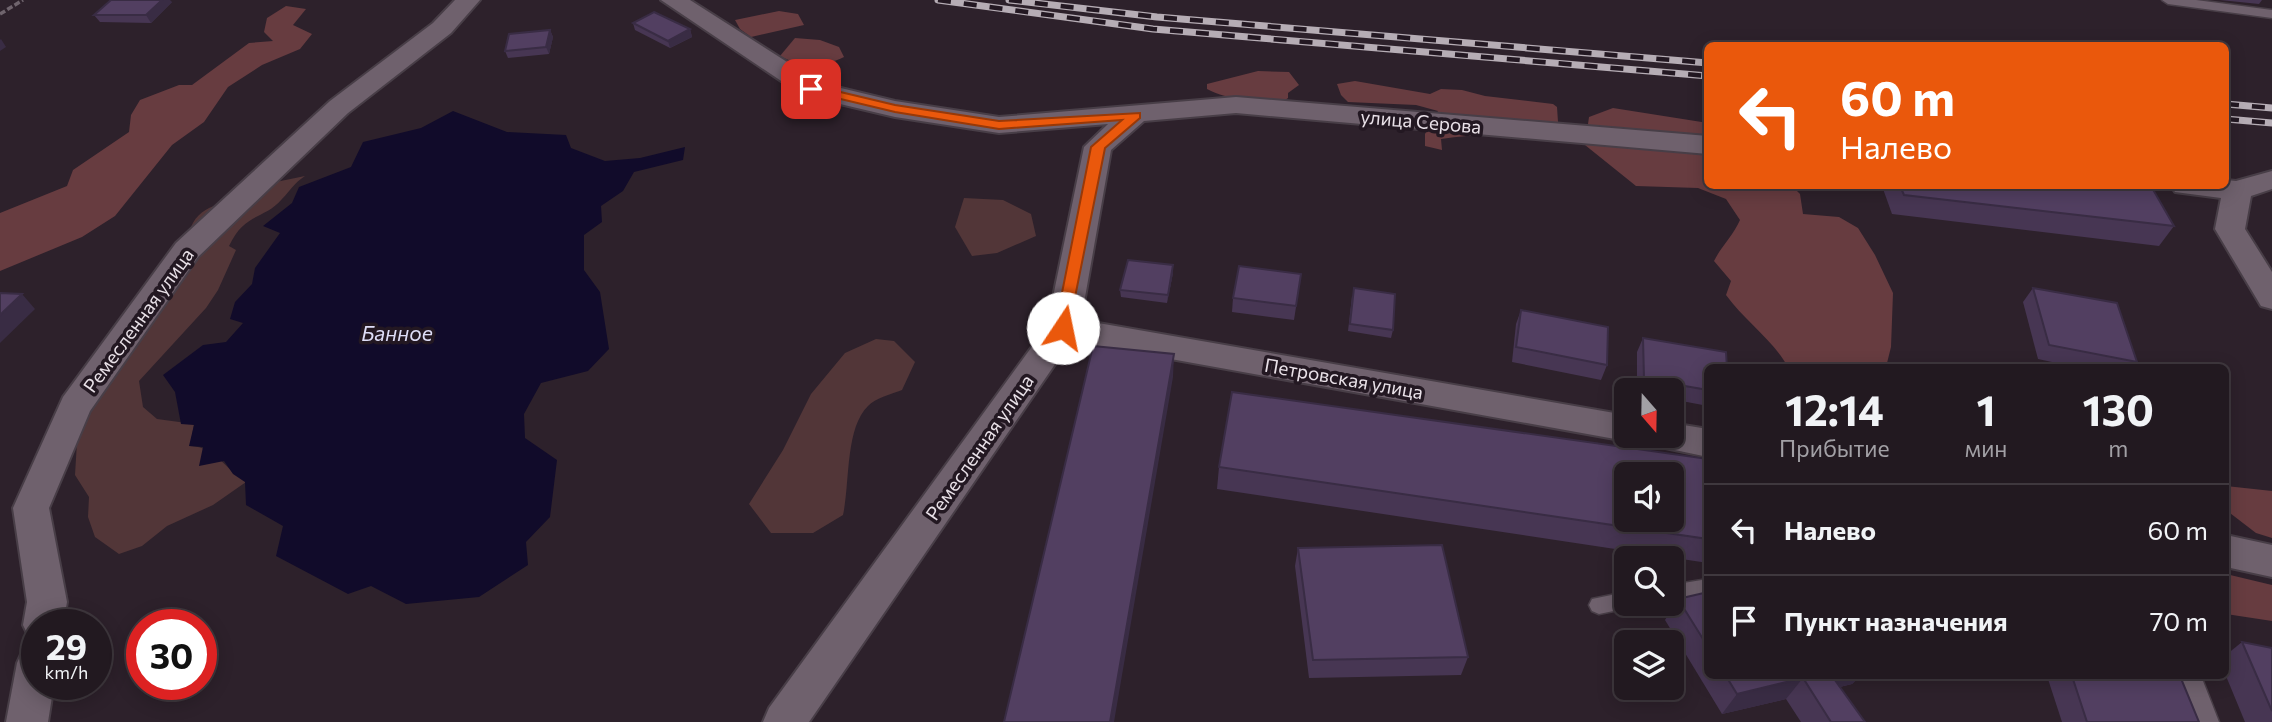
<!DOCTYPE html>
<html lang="ru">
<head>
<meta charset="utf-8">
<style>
  body { margin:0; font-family:Commissioner,sans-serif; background:#2a2229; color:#f1f3f6; height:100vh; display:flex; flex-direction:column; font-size:26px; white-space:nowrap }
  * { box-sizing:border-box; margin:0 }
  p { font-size:23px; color:#a2a0a5 }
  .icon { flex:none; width:38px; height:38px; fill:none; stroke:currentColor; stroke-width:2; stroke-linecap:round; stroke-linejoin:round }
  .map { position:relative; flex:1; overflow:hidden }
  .drawer { position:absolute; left:1704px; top:364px; width:525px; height:315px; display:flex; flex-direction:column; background:#221920; border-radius:10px; box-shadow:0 4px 18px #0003,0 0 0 2px #3f383e }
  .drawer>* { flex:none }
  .top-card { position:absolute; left:1704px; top:42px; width:525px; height:147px; border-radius:10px; box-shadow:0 4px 18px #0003,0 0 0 2px #3f383e; background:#ea580c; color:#fff; overflow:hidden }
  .needle { width:46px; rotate:160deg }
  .buttons { position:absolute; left:1614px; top:378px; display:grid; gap:14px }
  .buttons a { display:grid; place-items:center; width:70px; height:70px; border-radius:10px; background:#221920; box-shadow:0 4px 18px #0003,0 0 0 2px #3f383e; font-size:35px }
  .speed { position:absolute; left:21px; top:609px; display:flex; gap:14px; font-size:35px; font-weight:700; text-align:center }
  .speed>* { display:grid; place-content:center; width:91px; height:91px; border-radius:50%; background:#221920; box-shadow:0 4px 18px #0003,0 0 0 2px #3f383e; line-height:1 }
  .speed small { font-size:18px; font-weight:400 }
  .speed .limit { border:10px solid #d22; background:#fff; color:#111 }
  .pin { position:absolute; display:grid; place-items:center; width:60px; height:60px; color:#fff; margin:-30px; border-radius:14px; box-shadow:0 4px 10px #0006 }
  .me { position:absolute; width:77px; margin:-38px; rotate:11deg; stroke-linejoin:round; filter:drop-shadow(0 0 5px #0008) }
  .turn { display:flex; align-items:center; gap:24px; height:147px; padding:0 21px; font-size:32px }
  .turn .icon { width:91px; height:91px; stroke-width:2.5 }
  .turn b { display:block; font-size:49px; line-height:60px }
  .eta { display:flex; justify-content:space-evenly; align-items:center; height:119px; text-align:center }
  .eta b { font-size:42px; font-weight:700; line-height:49px }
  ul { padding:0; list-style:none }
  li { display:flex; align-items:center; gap:21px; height:91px; padding:0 21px; border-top:2px solid #3f383e }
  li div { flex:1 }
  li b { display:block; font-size:26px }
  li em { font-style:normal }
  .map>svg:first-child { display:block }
  .green { fill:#523638 }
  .forest { fill:#673c40 }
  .water { fill:#110b2a }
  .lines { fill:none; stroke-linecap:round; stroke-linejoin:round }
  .service-casing { stroke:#483e47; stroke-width:3 }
  .minor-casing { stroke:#483e47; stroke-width:4 }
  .path { stroke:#6f646d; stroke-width:3.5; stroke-dasharray:6 2.5; stroke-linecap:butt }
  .service { fill:#6f616d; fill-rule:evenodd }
  .minor { fill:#6f616d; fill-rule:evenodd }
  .rail-casing { stroke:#b6adb5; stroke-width:7 }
  .rail { stroke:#231822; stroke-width:4.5; stroke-dasharray:13; stroke-linecap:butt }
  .wall { fill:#473653 }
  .shaded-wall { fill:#392c44 }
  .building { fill:#523f61; stroke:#392c44; stroke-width:2; fill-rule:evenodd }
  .route { fill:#ea580c; stroke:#983908; stroke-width:2 }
  .labels { text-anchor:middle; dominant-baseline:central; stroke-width:7; stroke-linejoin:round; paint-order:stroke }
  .street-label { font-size:19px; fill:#e9e1e8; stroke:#231822 }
  .water-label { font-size:21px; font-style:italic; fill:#deddf7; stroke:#231822 }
</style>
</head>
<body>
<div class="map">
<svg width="2272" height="722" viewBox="0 0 2272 722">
  <rect width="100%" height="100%" fill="#2d212b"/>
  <g class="green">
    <path d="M305,176C294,183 291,190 282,199C264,220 245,212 229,246L236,250L218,290L206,308L139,381L143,407L157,419L194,424L190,446C217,447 225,470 246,482L213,505L167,526L142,546L119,554L95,537L88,517L89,497L75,475L77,442L88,403L187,250C187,208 216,200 252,203L265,193L271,183Z"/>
    <polygon points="964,198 1003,200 1031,214 1036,236 997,253 972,256 955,227"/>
    <path d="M876,339L894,341L915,362L902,390C892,394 875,398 868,406C845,428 850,484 843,515L813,533H771L749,504L783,450L811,394L845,353Z"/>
  </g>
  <g class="forest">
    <polygon points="286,6 306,9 293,25 312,34 300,49 262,65 228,87 204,122 172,145 115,216 82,237 0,271 0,213 67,186 73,170 129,132 131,115 140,100 179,85 192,85 249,43 273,41 264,32 267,18"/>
    <polygon points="779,11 798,14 804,25 751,37 740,29 735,20"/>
    <path d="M795,38L820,40L839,47L844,57C824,67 800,67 780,56Z"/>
    <path d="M1258,71L1289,72L1299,85L1288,93V98L1279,104C1254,97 1231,102 1207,89V84Z"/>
    <path d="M1355,81L1430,94L1441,89L1462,90L1485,96L1553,104L1557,107L1558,122L1571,139C1546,146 1540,138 1518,136C1492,134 1467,135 1441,139L1442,150L1425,146V134L1438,111L1416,105L1348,102L1341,95L1337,84Z"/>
    <path d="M1613,108L1708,123V186H1792L1800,194L1803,214L1839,217L1858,228L1875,255L1893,293L1891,347L1886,367H1788C1773,340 1745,321 1726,295L1731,281L1714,261C1722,245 1733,236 1740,220L1726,199L1698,188L1636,186L1585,145L1589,117Z"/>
    <polygon points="2226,486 2272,491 2272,538 2256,533 2226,510"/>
    <polygon points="2226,574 2272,585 2272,621 2226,614"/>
  </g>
  <polygon class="water" points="453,111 507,132 566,135 571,148 605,161 640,158 685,147 683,160 634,172 623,191 601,206 602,222 584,235 584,270 600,292 609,349 588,371 541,383 524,414 525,438 557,460 550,517 526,542 528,565 479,597 406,604 371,586 348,594 276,556 283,526 246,505 245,482 233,474 224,461 199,466 203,447 189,446 194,425 181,424 175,392 163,375 203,345 226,342 243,323 230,319 235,302 252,284 255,268 280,233 263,226 292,203 299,187 351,167 363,142 421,128"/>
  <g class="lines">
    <defs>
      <g id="service">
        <polygon points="2162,0 2196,0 2272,10 2272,18 2168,4"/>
        <polygon points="1708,579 1708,597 1671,603 1671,585"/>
        <polygon points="1626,592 1626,604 1635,604 1633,607 1599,614 1592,611 1589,605 1592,599"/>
        <polygon points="2179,676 2201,676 2219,722 2197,722"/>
      </g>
      <g id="minor">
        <polygon points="455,0 480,0 451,33 348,113 198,257 90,411 49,508 67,602 63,625 37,625 37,640 29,637 23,625 27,602 13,508 63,397 176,243 330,101 433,23"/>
        <polygon points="661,0 690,0 820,83 895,101 999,117 1236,97 1708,136 1708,154 1236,113 1144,121 1111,150 1081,320 1626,415 1626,436 1639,436 1626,441 1071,341 809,722 763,722 769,708 1047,326 1084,147 1108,124 999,133 895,117 802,95"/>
        <polygon points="2272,171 2272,189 2251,196 2245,229 2272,272 2272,309 2261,306 2215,229 2221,198 2175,192 2171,186 2226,186 2226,180 2236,181"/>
        <polygon points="1671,423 1708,429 1708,457 1656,446 1651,436 1671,436"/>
        <polygon points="2226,535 2272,545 2272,577 2226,567"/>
        <polygon points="37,645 37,684 54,684 48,722 6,722 17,663 23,650"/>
      </g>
    </defs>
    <use href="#service" class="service-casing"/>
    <use href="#minor" class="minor-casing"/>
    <polyline class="path" points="0,14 23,0"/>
    <use href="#service" class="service"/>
    <use href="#minor" class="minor"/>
    <defs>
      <g id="rail">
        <polyline points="938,0 1153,29 1708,76"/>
        <polyline points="1009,0 1157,17 1708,63"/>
        <polyline points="2226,104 2272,108"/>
        <polyline points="2226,119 2272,123"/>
      </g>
    </defs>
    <use href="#rail" class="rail-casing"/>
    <use href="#rail" class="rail"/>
  </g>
  <g class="wall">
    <polygon points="2220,0 2262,0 2259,4"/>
    <polygon points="172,2 151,23 100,22 94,15"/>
    <polygon points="633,23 690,29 692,37 670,48 635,30"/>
    <polygon points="550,30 553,37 549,54 508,58 505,51"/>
    <polygon points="1882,186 2151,186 2174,226 2159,246 1892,214"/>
    <polygon points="1173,265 1173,273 1167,303 1121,297 1120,290"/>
    <polygon points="1301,275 1294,320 1232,312 1233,298"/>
    <polygon points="2033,288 2137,362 2132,368 2080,368 2038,359 2023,302"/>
    <polygon points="1352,296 1393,330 1391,338 1348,331"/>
    <polygon points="1521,310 1607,365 1601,380 1512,362 1516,324"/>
    <polygon points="1643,338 1708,368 1708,406 1671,399 1671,390 1637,390 1637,352"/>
    <polygon points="1708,459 1708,563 1217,489 1219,467"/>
    <polygon points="1298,548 1468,657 1461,675 1309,678 1295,566"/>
    <polygon points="1708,592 1708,676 1860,676 1852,684 1840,687 1865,722 1801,722 1786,699 1722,714 1665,620 1678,599"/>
    <polygon points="2242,642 2272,648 2272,722 2245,722 2226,676 2226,655"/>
    <polygon points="2047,676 2180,676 2199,722 2062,722"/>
  </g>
  <g class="shaded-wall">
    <polygon points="162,0 170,0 172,2 151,23 146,15"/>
    <polygon points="690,29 692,37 670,48 668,41"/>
    <polygon points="550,30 553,37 549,54 546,47"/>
    <polygon points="1,39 6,47 0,51 0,40"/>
    <polygon points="1173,265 1173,273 1167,303 1168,295"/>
    <polygon points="22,294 35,309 0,343 0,315"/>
    <polygon points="1174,354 1173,377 1114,722 1110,722"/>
    <polygon points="1828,676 1860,676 1852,684 1813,693"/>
    <polygon points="1803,678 1786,699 1722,714 1737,694"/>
  </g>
  <g class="building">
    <polygon points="111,0 162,0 146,15 94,15"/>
    <polygon points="654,12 690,29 668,41 633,23"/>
    <polygon points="550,30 546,47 505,51 509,34"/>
    <polygon points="1900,186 2151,186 2174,226 1904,195"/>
    <polygon points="1128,260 1173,265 1168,295 1120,290"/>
    <polygon points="1239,266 1301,274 1296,306 1233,298"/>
    <polygon points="1354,288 1395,294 1393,330 1350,324"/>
    <polygon points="2033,288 2117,303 2137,362 2049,345"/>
    <polygon points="0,293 22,294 0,315"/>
    <polygon points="1521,310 1608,327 1607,365 1516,347"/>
    <polygon points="1643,338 1726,352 1727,368 1708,368 1708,390 1644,379"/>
    <polygon points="1093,346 1174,354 1110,722 1004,722"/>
    <path d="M1232,392L1708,459V539L1219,467ZM1626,474H1671V520H1626Z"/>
    <polygon points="1442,545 1468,657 1313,660 1298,548"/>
    <polygon points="1708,592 1708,647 1678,599"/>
    <polygon points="2242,642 2272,648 2272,711"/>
    <polygon points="1726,676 1832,676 1865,722 1831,722 1803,678 1737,694"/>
    <polygon points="2072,676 2180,676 2199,722 2087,722"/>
  </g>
  <polygon class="route" points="811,85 895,105 999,121 1140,113 1140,118 1105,148 1068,332 1063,333 1055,328 1091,147 1122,120 999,129 895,112 807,91 807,86"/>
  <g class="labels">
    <g class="street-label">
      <text transform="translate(1421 121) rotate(5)">улица Серова</text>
      <text transform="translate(138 320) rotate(-54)">Ремесленная улица</text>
      <text transform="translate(1344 378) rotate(10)">Петровская улица</text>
      <text transform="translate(979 447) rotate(-55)">Ремесленная улица</text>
    </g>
    <g class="water-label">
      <text x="397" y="332">Банное</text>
    </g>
  </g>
</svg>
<div class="buttons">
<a><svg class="needle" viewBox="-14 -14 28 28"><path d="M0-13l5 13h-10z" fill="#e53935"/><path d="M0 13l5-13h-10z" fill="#a2a0a5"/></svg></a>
<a><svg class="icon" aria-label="sound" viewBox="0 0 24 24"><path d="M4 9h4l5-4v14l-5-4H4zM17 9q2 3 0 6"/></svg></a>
<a><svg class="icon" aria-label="search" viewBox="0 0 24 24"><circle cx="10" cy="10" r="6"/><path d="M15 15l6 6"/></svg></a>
<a><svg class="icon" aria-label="layers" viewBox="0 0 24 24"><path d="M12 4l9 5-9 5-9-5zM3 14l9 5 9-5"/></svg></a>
</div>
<div class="speed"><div>29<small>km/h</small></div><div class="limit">30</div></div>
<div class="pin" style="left:811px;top:89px;background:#d93025"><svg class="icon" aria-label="arrive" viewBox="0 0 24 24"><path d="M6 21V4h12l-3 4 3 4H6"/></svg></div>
<svg class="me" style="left:1063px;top:328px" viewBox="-20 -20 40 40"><circle r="19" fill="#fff"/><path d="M0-13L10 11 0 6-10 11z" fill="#ea580c"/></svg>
<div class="top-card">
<div class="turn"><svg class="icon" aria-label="left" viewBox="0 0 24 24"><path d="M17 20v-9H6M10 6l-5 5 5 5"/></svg><div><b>60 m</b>Налево</div></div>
</div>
<section class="drawer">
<div class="eta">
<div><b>12:14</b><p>Прибытие</p></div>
<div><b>1</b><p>мин</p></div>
<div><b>130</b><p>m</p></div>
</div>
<ul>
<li><svg class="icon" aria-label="left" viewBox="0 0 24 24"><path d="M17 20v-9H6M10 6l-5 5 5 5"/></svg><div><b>Налево</b></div><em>60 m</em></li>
<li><svg class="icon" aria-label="arrive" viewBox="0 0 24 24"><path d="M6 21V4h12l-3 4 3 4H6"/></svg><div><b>Пункт назначения</b></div><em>70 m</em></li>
</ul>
</section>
</div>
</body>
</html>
